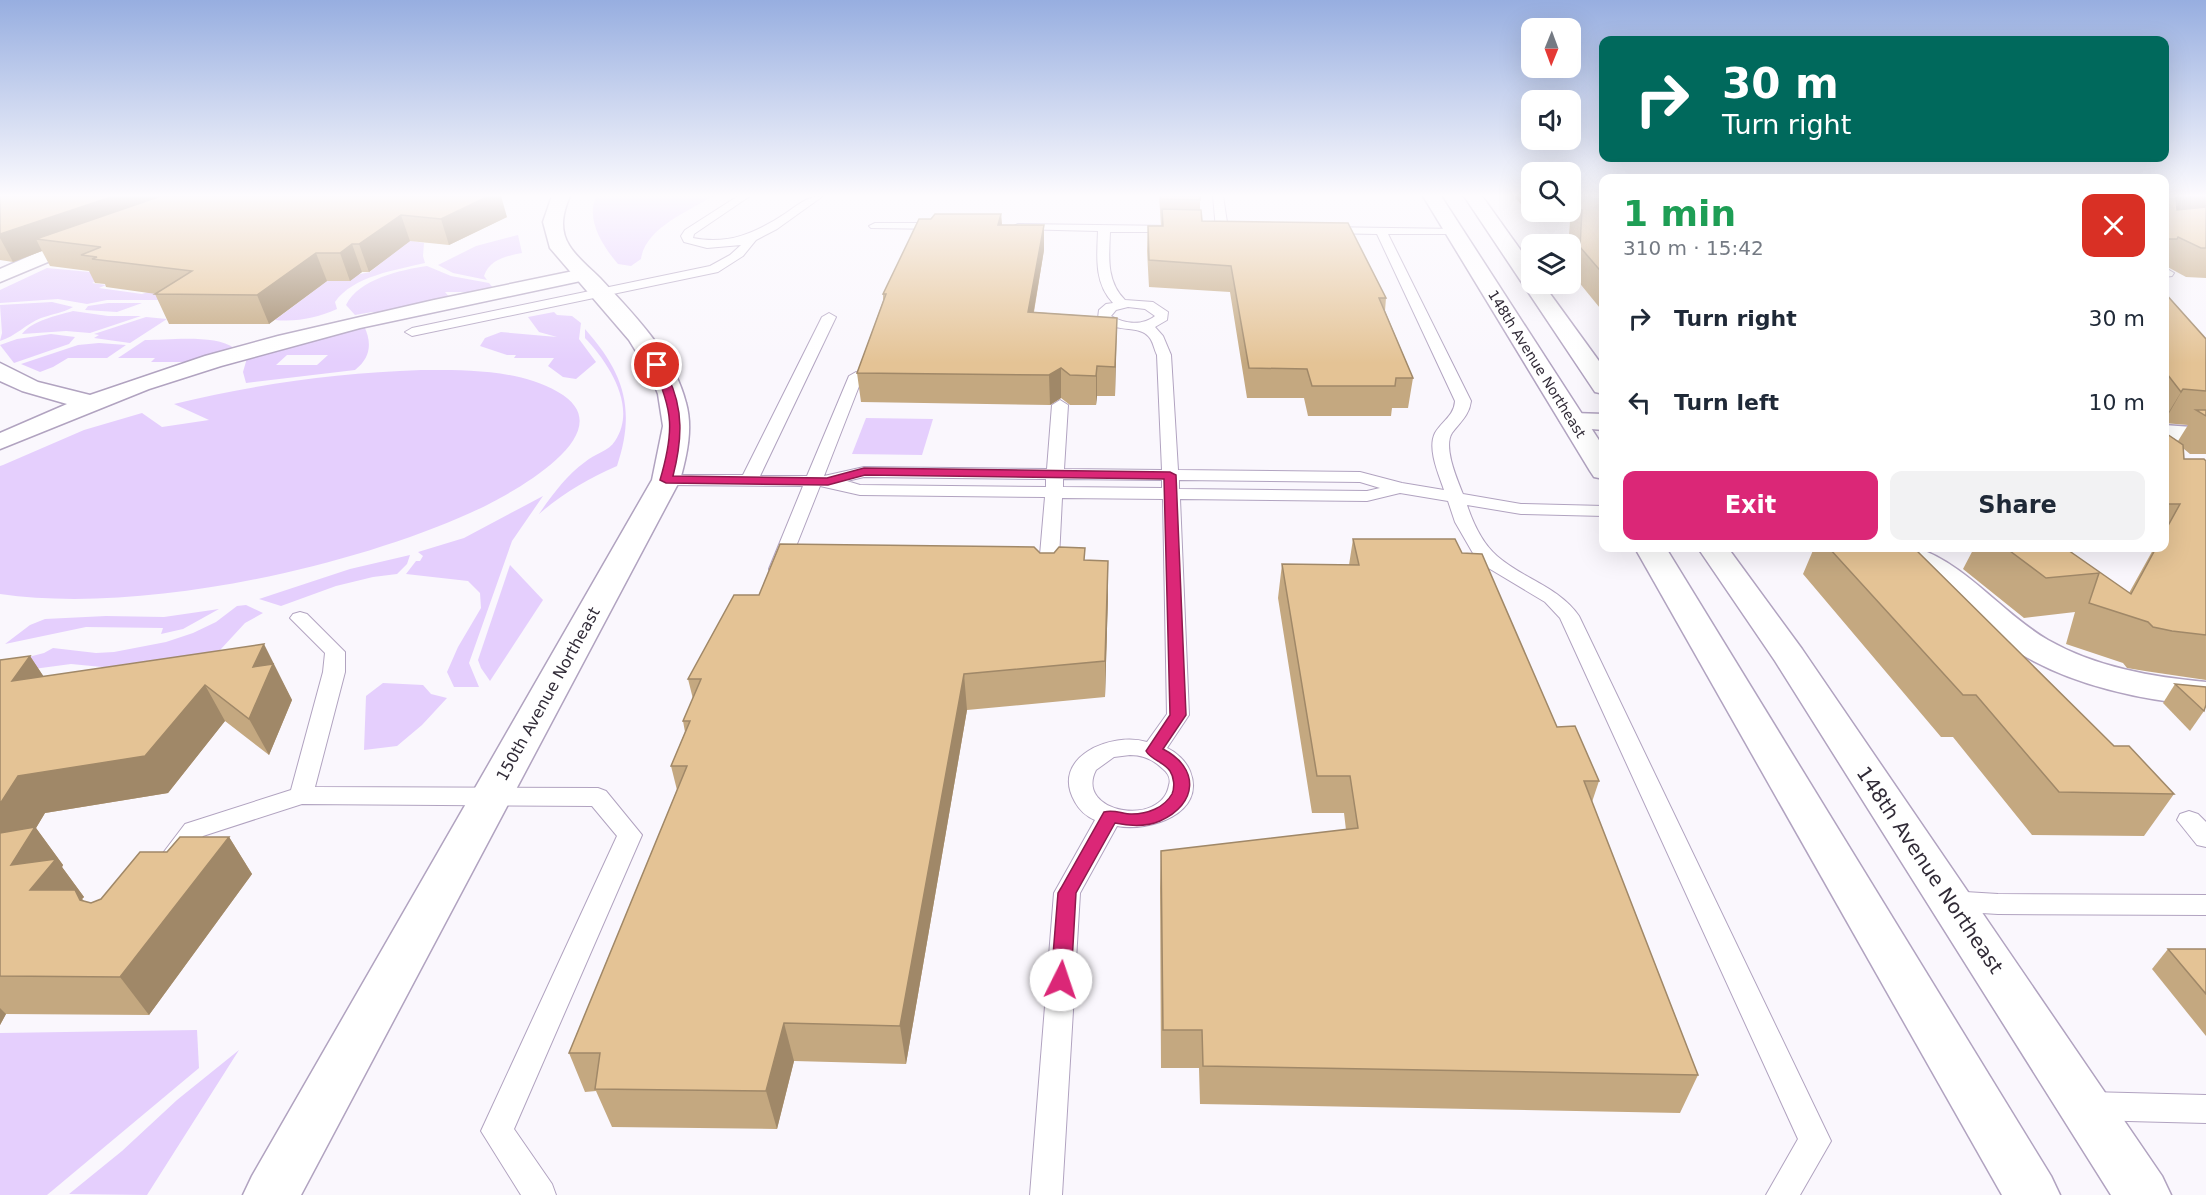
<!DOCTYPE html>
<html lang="en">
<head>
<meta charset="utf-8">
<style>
  body { margin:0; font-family:"DejaVu Sans",sans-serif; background:#f2f2f3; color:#1f2937; height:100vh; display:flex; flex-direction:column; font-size:22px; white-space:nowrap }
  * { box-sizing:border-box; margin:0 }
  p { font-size:20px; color:#747a83 }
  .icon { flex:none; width:33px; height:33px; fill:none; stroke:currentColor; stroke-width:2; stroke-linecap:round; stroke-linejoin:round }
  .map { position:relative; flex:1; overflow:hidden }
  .panel { position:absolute; left:1599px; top:174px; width:570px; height:378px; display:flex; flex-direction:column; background:#fff; border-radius:12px; box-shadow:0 6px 24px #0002 }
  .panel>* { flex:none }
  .hud { position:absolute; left:1599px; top:36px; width:570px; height:126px; border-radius:12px; box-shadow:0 6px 24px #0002; background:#00695c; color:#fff; overflow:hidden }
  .needle { width:39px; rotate:181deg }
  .tools { position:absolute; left:1521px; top:18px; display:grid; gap:12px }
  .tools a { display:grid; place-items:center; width:60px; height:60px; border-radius:12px; background:#fff; box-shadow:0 6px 24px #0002; font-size:30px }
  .pin { position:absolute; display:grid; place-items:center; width:51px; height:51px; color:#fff; margin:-26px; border:3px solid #fff; border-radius:50%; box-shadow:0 2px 6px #0007 }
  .me { position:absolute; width:66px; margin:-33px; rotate:4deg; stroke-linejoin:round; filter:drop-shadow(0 0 4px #0008) }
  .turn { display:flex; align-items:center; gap:21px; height:126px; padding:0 24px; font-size:27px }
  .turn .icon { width:78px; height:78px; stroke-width:2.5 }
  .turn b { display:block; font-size:42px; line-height:51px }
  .round { display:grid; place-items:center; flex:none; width:63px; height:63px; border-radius:12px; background:#f2f2f3 }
  .overview { display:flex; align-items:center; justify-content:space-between; height:102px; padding:0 24px }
  h1 { font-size:36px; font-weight:800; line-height:45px; color:#1e9e55 }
  .cta { display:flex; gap:12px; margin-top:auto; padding:12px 24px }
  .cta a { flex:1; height:69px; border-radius:12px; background:#db2777; color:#fff; font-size:24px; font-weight:800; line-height:69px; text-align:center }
  .cta a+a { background:#f2f2f3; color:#1f2937 }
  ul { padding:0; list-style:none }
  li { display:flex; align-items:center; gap:18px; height:84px; padding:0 24px }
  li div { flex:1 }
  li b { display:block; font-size:22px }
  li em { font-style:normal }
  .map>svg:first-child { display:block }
  .green { fill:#e5cffd; fill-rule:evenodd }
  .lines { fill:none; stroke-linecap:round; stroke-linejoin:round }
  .service-casing { stroke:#b1a3c0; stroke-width:2 }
  .pedestrian-casing { stroke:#b1a3c0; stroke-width:3 }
  .minor-casing { stroke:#b1a3c0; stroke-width:3 }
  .tertiary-casing { stroke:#b1a3c0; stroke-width:3 }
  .primary-casing { stroke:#b1a3c0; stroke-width:3 }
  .service { fill:#fff; fill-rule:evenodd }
  .pedestrian { fill:#fff; fill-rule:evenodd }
  .minor { fill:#fff; fill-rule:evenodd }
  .tertiary { fill:#fff; fill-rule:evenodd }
  .primary { fill:#fff; fill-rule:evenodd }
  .wall { fill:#c4a880 }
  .shaded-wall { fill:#a08868 }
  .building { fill:#e4c395; stroke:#a08868; stroke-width:1.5 }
  .route { fill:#db2777; stroke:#8e194d; stroke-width:1.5 }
  .labels { text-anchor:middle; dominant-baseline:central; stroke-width:4.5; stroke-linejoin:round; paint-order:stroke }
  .far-street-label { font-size:14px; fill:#312b37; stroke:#fff }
  .street-label { font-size:16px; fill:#312b37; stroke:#fff }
  .near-street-label { font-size:20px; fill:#312b37; stroke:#fff }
</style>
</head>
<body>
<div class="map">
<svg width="2206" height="1195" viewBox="0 0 2206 1195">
  <rect width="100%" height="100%" fill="#faf7fd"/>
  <g class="green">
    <path d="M597,196H713C689,211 645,228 641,259L631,266L618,264C604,248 584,218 597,196Z"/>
    <path d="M378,235L424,243L423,256L425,263C396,270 353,276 335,302L337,309C316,318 298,322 275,320L327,281L370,272L386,259Z"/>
    <path d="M518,235L522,253C507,256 490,259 484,276L487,280L453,273L438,265L476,246Z"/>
    <path d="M427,266L451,276L489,283L494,289L481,292H445L450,298L381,314L372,312L355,315L346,305C359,279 400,270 427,266Z"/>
    <polygon points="47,268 111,274 92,283 106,285 99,288 142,294 219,269 168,300 107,300 87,304 58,299 0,303 0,290"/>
    <path d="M52,302L73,307C63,313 52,314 41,318C26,324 16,336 0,341L2,333L0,305Z"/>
    <polygon points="108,303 142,303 117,312 85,310 88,306"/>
    <path d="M73,311L108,316H141L90,333L66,331L22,334C33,320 56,316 73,311Z"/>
    <polygon points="554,312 557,315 572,316 581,323 579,339 596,362 576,379 563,377 548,366 554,358 514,358 516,355 507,355 480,346 485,338 501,332 557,337 539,332 528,317"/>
    <polygon points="146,317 167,319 130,343 94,338 99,335 94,334"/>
    <path d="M364,326C372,342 371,358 355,370L246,383L243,372L247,358ZM287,355H328L317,365H276Z"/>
    <path d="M585,329C624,373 636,409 617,466C588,479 563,493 539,514C552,495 567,475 585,462C594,454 609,451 615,441C638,407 608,362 585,338Z"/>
    <polygon points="51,334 75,337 69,344 14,363 0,345 17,339"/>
    <path d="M145,340C168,340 216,334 234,348L191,362H151L155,358H118Z"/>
    <polygon points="99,343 126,345 107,358 68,358 53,367 40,372 21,364 78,345"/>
    <path d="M421,370C465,370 518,369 558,392C630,433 502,499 470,513C343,570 138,614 0,594V466L3,465L84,430L142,413L162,427L209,420L174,404C256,384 337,373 421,370Z"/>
    <polygon points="866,418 933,419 922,455 852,454"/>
    <polygon points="543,496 512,541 469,663 479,687 454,687 447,672 458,647 481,608 480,593 468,581 406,574 416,561 420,561 423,556 418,552 464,538"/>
    <polygon points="410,555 407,564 397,574 373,577 336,586 281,606 259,599 350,569"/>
    <polygon points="510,565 543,600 490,681 481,668 478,660"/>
    <polygon points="246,605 263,613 245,623 209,662 123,669 71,664 26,670 17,660 44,653 53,648 96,653 114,652 166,642 193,633 216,622 237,606"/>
    <polygon points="219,609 183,629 161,634 163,628 86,627 5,644 30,625 45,619 106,616 164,617"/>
    <polygon points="383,683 423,685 431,694 447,698 422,725 397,746 364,750 366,696"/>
    <polygon points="197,1030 199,1068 47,1195 0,1195 0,1033"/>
    <polygon points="239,1050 147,1195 69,1194 122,1151 177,1100"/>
  </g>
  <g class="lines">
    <defs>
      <g id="service">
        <path d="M738,196H750L694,234L693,238C729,245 756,233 786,213C799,204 808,196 823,196L777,229L756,240L743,256L718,272L412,336L405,332L412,328L710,266L730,255L741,245L707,248L684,242L681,236L685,230Z"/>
        <polygon points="1213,196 1223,196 1228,229 1226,231 1218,231 1216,229"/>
        <polygon points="875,223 941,223 947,226 941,229 871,228 869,226"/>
        <path d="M1018,224L1175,226L1181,229L1175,232H1110C1109,257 1106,281 1125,300L1153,302L1168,312L1167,320L1155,327L1163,336L1171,355L1178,470L1360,472L1402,483L1444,490C1439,475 1427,449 1435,433C1442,421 1454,416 1455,401L1377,234L1324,233L1318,230L1324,227L1458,229L1460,231L1454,234H1388L1471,401C1469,416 1460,422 1452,433C1443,447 1457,479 1463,494L1521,504L1604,506V516L1521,514L1467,505C1473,523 1482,543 1497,556C1523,579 1558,586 1579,616L1831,1141L1800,1195H1766L1798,1139L1560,618L1545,602L1485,566L1474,555L1455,522L1448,501L1400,493L1367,501L1180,499L1189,715L1167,748C1176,752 1186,761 1190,771C1207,814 1149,832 1117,826L1080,893L1062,1195H1030L1054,893L1095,820C1086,816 1080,811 1075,802C1049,757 1112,731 1147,742L1167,714L1163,499L1062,498L1058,578L1055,582H1041L1038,578L1045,497L860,495L820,486L787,569L785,573H771L769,569L803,486L666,485L660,484L658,480L660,476L666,475H743L822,317L829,313L836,317L760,476H807L849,376L856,372L863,376L824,476L864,467L1047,469L1052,405L1060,400L1068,405L1064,469L1162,470L1157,355C1154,349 1153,341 1149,337C1139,324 1113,334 1098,318L1099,310L1106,304L1113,303C1094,283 1097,257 1098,231L1014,229L1012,227ZM1128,307L1145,309L1155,316C1142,326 1125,324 1111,316L1116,310ZM864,477L1046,479V487L860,485L847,481ZM1063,479L1162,480V488L1063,487ZM1179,480L1360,482L1380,488L1367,491L1179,489ZM1130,755C1143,755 1154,760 1163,769C1168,773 1171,779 1169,785C1162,828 1074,813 1096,770L1114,757Z"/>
        <polygon points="2164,267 2174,273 2172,276 2164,277"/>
        <polygon points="300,612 307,614 345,652 345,672 315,787 598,788 606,791 642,835 514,1129 552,1184 556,1195 521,1195 481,1131 617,836 592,806 302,804 203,836 182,864 173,867 164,864 160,857 185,824 291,790 323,672 325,653 290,618 293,614"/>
        <polygon points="2189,811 2198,814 2206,822 2206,847 2197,845 2177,820 2180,814"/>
        <polygon points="1949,891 1998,894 2206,895 2206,915 1998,914 1949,911 1940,908 1936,901 1940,894"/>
        <polygon points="2089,1092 2206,1095 2206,1123 2089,1120 2078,1116 2074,1106 2078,1096"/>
      </g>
      <g id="pedestrian">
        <polygon points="84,239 90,240 93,244 90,248 55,259 0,282 0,269 41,251"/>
        <polygon points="583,269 590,271 593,275 590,279 360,328 221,366 149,389 0,449 0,433 67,404 22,391 0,381 0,363 38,382 90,395 205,356 278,336 434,300"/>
      </g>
      <g id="minor">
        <polygon points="1573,413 1604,414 1604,430 1564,427 1560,421 1564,415"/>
        <polygon points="2164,425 2206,428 2206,444 2164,441"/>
        <path d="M1871,548C1884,547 1905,544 1917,548C1967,565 2003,614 2048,640C2095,667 2152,677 2206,682V706C2139,700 2063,684 2007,645C1980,626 1957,601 1930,582C1915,572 1879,559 1871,548Z"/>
      </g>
      <path id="tertiary" d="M552,196H570C563,212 559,229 569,245C576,257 590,268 600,278C633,314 674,354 686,403C693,428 687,455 680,480L301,1195H243L252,1176L652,480L663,426L658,394L650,374L629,340L550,248L543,222Z"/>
      <g id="primary">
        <polygon points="1423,196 1441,196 1604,448 1604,479 1594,477 1590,471"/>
        <polygon points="1464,196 1482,196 1532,266 1532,284 1543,284 1604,368 1604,394 1595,392"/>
        <polygon points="1635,548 1666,548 2051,1176 2060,1195 2002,1195"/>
        <polygon points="1698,548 1728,548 1802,649 2162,1176 2171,1195 2111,1195 1775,661"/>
      </g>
    </defs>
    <use href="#service" class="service-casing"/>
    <use href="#pedestrian" class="pedestrian-casing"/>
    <use href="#minor" class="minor-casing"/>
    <use href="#tertiary" class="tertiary-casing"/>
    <use href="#primary" class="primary-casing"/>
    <use href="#service" class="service"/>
    <use href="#pedestrian" class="pedestrian"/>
    <use href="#minor" class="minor"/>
    <use href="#tertiary" class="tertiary"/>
    <use href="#primary" class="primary"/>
  </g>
  <g class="wall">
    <polygon points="0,196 507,217 449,245 410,241 369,272 362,272 350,281 327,281 269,324 169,324 155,294 156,294 106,287 105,284 95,283 89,271 50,266 42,251 13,262 0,260"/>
    <polygon points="1159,196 1200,196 1200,210 1202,221 1386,298 1385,311 1413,378 1408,408 1392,408 1391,416 1308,416 1304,398 1247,398 1230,292 1149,287 1147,251 1148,226 1161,226"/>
    <polygon points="1515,196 1532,196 1532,207 1523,207"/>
    <polygon points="1570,196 1604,196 1604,313 1573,275 1576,236 1569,235 1571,208"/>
    <polygon points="2164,196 2206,196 2206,278 2186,277 2164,265"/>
    <polygon points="1001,214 1002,225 1044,225 1044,250 1034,312 1117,318 1115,396 1097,396 1096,405 1070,405 1061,398 1050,405 861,402 857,373 883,301 883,294 931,219"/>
    <polygon points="2164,292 2206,339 2206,454 2190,454 2184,449 2184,459 2206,461 2206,680 2145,671 2127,668 2123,663 2066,644 2075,612 2024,618 1963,569 1974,548 2065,548 2129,593 2154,548 2164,548 2164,432 2178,441 2188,425 2164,423"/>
    <polygon points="1353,539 1462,553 1557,727 1599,781 1592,802 1698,1075 1680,1113 1200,1104 1199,1068 1161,1068 1160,888 1161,851 1346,830 1344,813 1312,813 1278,598 1282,564 1349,565"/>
    <polygon points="1814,548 1914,548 2114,746 2174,794 2144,836 2032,835 1953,737 1941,737 1803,574"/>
    <polygon points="1040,553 1085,560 1108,595 1105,697 967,710 906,1064 794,1061 777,1129 612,1127 596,1091 585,1092 569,1053 677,790 671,766 685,732 683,721 693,699 688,679 759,595"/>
    <polygon points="30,656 43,676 282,680 282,681 292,700 269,755 225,721 168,793 45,813 36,828 63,865 62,867 84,897 82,899 84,901 91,903 101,899 167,852 229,837 252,874 149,1015 6,1014 0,1025 0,660"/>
    <polygon points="2175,684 2204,711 2190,731 2163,703"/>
    <polygon points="2168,949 2206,949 2206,1036 2152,969"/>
  </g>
  <g class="shaded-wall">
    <polygon points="114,196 175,196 36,239 42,251 13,262 0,238 0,234"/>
    <polygon points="489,196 501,196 507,217 449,245 441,219"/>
    <polygon points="2176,196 2206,196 2206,216 2164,221"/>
    <polygon points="1001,214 1003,239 998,225"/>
    <polygon points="401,215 410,241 369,272 359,244"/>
    <polygon points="1044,225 1044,250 1029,339 1028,312"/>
    <polygon points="352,244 362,272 350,281 340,253"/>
    <polygon points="316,253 327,281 269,324 257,295"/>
    <polygon points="1117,318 1116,346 1115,396 1115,367"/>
    <polygon points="1097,366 1097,396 1096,405 1096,376"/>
    <polygon points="1061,368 1061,398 1050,405 1049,375"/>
    <polygon points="2183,389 2164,422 2164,420 2181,392"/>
    <polygon points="1108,561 1108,595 1105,697 1105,661"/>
    <polygon points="264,644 292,700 269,755 249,719 253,667"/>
    <polygon points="30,656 54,692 12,681"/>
    <polygon points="964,674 967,710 906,1064 900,1026"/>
    <polygon points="205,685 225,721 168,793 45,813 36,828 63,865 62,867 84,897 82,899 103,928 59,927 0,865 0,804 18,776"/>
    <polygon points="229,837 252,874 149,1015 120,977"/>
    <polygon points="0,1008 6,1014 0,1025"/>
    <polygon points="784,1023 794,1061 777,1129 766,1091"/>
  </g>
  <g class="building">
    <polygon points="0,196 114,196 0,234"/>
    <polygon points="161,196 489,196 441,219 401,215 359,244 352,244 340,253 316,253 257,295 155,294 192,271 92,259 97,257 81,255 101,247 36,239"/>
    <polygon points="1161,196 1200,196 1200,200 1161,199"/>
    <polygon points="1576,196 1604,196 1604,275 1580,247 1582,210 1575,209"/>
    <polygon points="2164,196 2176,196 2177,210 2206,207 2206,248 2201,248 2178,237 2177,239 2164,239"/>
    <polygon points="1162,209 1201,210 1202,221 1348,223 1386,298 1379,298 1413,378 1396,378 1395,386 1312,386 1307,369 1249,368 1231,266 1149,260 1148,226 1163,226"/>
    <polygon points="935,214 1001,214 998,225 1044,225 1028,312 1117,318 1115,367 1097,366 1096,376 1070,375 1061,368 1049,375 857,373 886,294 883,294 919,219 931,219"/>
    <polygon points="2164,292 2206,339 2206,391 2183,389 2181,392 2164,370"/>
    <polygon points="2196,410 2206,410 2206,416"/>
    <polygon points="2164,432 2183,445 2184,459 2204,459 2206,461 2206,635 2172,631 2153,627 2148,622 2089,603 2099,573 2046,578 2006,548 2065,548 2131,594 2156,548 2164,548 2164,533 2180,504 2164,504"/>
    <polygon points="1353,539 1455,539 1462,553 1482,554 1557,727 1575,726 1599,781 1584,781 1698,1075 1203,1066 1202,1030 1163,1030 1161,851 1358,828 1350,776 1317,776 1282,564 1359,565"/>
    <polygon points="780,544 1034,547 1040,553 1054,553 1059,547 1085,548 1084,560 1108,561 1105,661 964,674 900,1026 784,1023 766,1091 595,1089 600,1053 569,1053 687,766 671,766 690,721 683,721 701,679 688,679 734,595 759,595"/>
    <polygon points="1829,548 1914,548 2114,746 2129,746 2174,794 2059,792 1976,695 1963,695"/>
    <polygon points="264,644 253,667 273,664 249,719 205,685 145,756 18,776 0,804 0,660 30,656 12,681"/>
    <polygon points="2175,684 2206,687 2206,705 2204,711"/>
    <polygon points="35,827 11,865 56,859 30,890 75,890 80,900 91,903 101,899 140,852 167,852 180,837 229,837 120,977 0,976 0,833"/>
    <polygon points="2168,949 2206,949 2206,994"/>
  </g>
  <linearGradient id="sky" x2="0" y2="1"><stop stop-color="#97aee0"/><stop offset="0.54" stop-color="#fdfbfe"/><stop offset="1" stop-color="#fdfbfe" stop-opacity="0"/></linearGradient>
  <rect width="2206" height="363" fill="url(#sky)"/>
  <path class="route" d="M657,362C663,365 665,371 668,377C684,409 682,441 673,476L827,478L864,468L1170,472L1176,475L1186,715L1163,749C1200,768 1198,804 1160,821C1146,827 1129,826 1115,823L1076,893L1071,980L1068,986L1061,989L1054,986L1051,980L1058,893L1061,888L1104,812C1114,809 1122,814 1132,814C1147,814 1164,808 1172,794C1175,787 1174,777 1170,771C1164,762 1151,760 1146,751L1170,715L1164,479L865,475L828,485L666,483L660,480C674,432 674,411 652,365Z"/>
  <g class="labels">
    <g class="far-street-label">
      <text transform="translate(1537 364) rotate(58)">148th Avenue Northeast</text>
    </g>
    <g class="street-label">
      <text transform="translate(548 694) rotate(-61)">150th Avenue Northeast</text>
    </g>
    <g class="near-street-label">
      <text transform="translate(1930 870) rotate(56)">148th Avenue Northeast</text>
    </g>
  </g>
</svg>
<div class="tools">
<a><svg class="needle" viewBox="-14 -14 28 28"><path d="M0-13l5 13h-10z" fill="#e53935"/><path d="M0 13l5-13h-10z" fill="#747a83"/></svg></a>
<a><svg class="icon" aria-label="sound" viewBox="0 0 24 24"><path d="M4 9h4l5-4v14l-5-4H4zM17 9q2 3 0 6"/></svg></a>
<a><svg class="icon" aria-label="search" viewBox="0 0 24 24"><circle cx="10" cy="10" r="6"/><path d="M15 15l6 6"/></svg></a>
<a><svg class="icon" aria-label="layers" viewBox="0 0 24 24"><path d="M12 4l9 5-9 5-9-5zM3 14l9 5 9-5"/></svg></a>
</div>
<div class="pin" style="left:657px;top:365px;background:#d93025"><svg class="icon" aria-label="arrive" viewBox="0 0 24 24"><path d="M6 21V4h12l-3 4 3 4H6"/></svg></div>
<svg class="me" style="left:1061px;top:980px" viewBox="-20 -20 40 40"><circle r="19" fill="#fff"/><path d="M0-13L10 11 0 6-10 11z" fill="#db2777"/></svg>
<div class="hud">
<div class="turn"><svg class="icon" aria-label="right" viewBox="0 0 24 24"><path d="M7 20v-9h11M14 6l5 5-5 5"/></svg><div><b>30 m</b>Turn right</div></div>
</div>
<section class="panel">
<div class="overview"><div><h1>1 min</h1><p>310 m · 15:42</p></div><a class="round" style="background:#d93025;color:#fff"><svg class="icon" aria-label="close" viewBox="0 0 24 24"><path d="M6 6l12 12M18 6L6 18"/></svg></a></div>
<ul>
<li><svg class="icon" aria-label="right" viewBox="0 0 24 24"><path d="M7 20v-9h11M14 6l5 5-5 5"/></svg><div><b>Turn right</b></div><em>30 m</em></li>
<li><svg class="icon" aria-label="left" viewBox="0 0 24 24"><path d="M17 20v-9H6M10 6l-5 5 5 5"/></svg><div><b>Turn left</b></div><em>10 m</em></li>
</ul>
<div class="cta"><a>Exit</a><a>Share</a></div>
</section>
</div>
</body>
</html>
